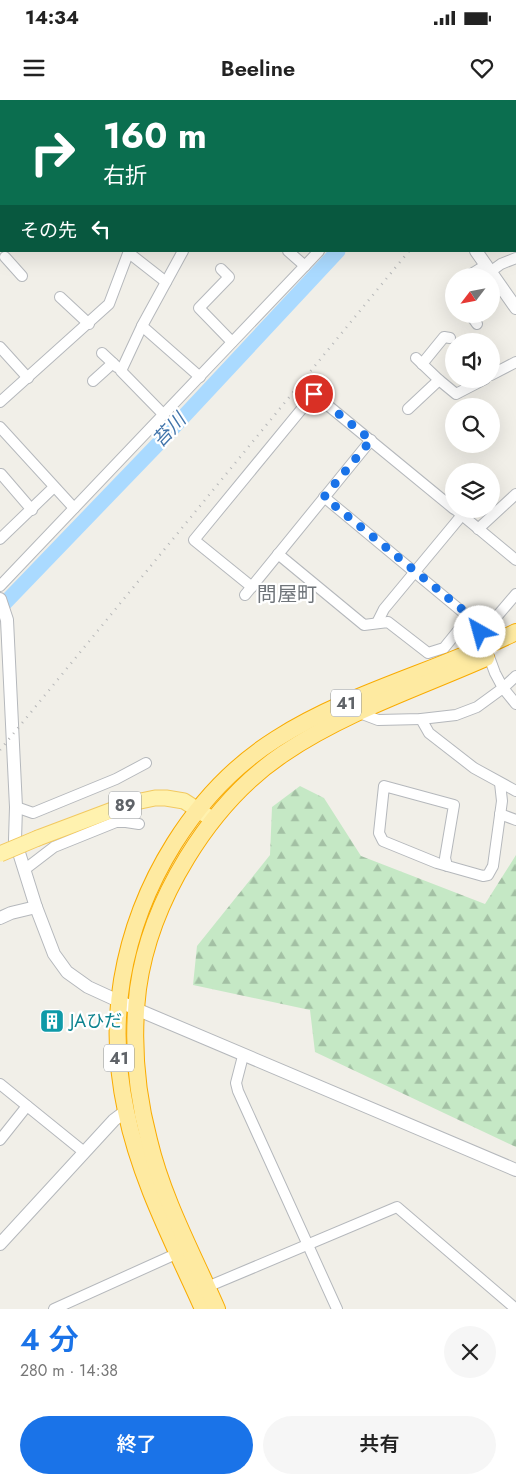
<!DOCTYPE html>
<html lang="ja">
<head>
<meta charset="utf-8">
<style>
  body { margin:0; font-family:Jost,"Noto Sans JP",sans-serif; background:#f6f6f6; color:#222; height:100vh; display:flex; flex-direction:column; font-size:19px; white-space:nowrap }
  * { box-sizing:border-box; margin:0 }
  p { font-size:16px; color:#767676 }
  .icon { flex:none; width:28px; height:28px; fill:none; stroke:currentColor; stroke-width:2; stroke-linecap:round; stroke-linejoin:round }
  .map { position:relative; height:1209px; overflow:hidden }
  .details { display:flex; flex-direction:column; background:#fff; flex:1 }
  .details>* { flex:none }
  .guide { position:absolute; left:0px; top:0px; width:516px; height:152px; box-shadow:0 5px 20px #0002; background:#0b6e4f; color:#fff; overflow:hidden }
  .needle { width:32px; rotate:238deg }
  .fabs { position:absolute; left:445px; top:168px; display:grid; gap:10px }
  .fabs a { display:grid; place-items:center; width:55px; height:55px; border-radius:50%; background:#fff; box-shadow:0 5px 20px #0002; font-size:25px }
  .pin { position:absolute; display:grid; place-items:center; width:42px; height:42px; color:#fff; margin:-21px; border:2px solid #fff; border-radius:50%; box-shadow:0 1px 5px #0007 }
  .me { position:absolute; width:55px; margin:-28px; rotate:322deg; stroke-linejoin:round; filter:drop-shadow(0 0 4px #0008) }
  .turn { display:flex; align-items:center; gap:18px; height:105px; padding:0 20px; font-size:22px }
  .turn .icon { width:65px; height:65px; stroke-width:2.5 }
  .turn b { display:block; font-size:35px; line-height:42px }
  .then { display:flex; align-items:center; height:48px; padding:0 20px; background:#0003; gap:10px; font-size:19px }
  .round { display:grid; place-items:center; flex:none; width:52px; height:52px; border-radius:26px; background:#f6f6f6 }
  .headline { display:flex; align-items:center; justify-content:space-between; height:85px; padding:0 20px }
  h1 { font-size:30px; font-weight:600; line-height:38px; color:#1a73e8 }
  .button { display:flex; gap:10px; margin-top:auto; padding:10px 20px }
  .button a { flex:1; height:58px; border-radius:30px; background:#1a73e8; color:#fff; font-size:20px; font-weight:600; line-height:58px; text-align:center }
  .button a+a { background:#f6f6f6; color:#222 }
  .status { display:flex; justify-content:space-between; align-items:center; height:35px; padding:0 25px; background:#fff; direction:ltr }
  .status svg { height:14px; fill:currentColor }
  header { display:flex; justify-content:space-between; align-items:center; height:65px; padding:0 20px; background:#fff; font-size:22px; font-weight:600 }
  .map>svg:first-child { display:block }
  .forest { fill:url(#forest-firs) }
  .lines { fill:none; stroke-linecap:round; stroke-linejoin:round }
  .river { stroke:#aadaff; stroke-width:15 }
  .minor-casing { stroke:#b5b8bc; stroke-width:12 }
  .tertiary-casing { stroke:#b5b8bc; stroke-width:14 }
  .primary-casing { stroke:#f2c960; stroke-width:17 }
  .trunk-casing { stroke:#f9ab00; stroke-width:18 }
  .minor { stroke:#fff; stroke-width:10 }
  .tertiary { stroke:#fff; stroke-width:12 }
  .primary { stroke:#fff2af; stroke-width:15 }
  .trunk { stroke:#feeaa1; stroke-width:16 }
  .rail { stroke:#b6b7b8; stroke-width:2.5; stroke-dasharray:1 6; stroke-linecap:butt }
  .primary-bridge-casing { stroke:#f2c960; stroke-width:17; stroke-linecap:butt }
  .primary-bridge { stroke:#fff2af; stroke-width:15 }
  .route { stroke:#1a73e8; stroke-width:9; stroke-dasharray:0 16.2 }
  .labels { text-anchor:middle; dominant-baseline:central; stroke-width:4.5; stroke-linejoin:round; paint-order:stroke }
  .shield { fill:#fff; stroke:#8f9295; stroke-width:1 }
  .shield-label { font-size:16px; font-weight:bold; fill:#5f6368 }
  .culture-label { font-size:18px; fill:#0d838f; stroke:#fff; text-anchor:start }
  .water-label { font-size:19px; font-style:italic; fill:#4174aa; stroke:#fff }
  .quarter-label { font-size:20px; fill:#70757a; stroke:#fff }
</style>
</head>
<body>
<div class="status"><b>14:34</b><svg viewBox="0 0 49 12"><path d="M0 12V9h3v3zM5 12V6h3v6zM10 12V3h3v9zM15 12V0h3v12zM26 1h20v11H26zM47 4h2v5h-2z"/></svg></div>
<header><svg class="icon" aria-label="menu" viewBox="0 0 24 24"><path d="M4 6h16M4 12h16M4 18h16"/></svg>Beeline<svg class="icon" aria-label="heart" viewBox="0 0 24 24"><path d="M12 20l-8-8c-3-5 5-10 8-4 3-6 11-1 8 4z"/></svg></header>
<div class="map">
<svg width="516" height="1209" viewBox="0 0 516 1209">
  <defs>
    <pattern id="forest-firs" width="22" height="20" patternUnits="userSpaceOnUse" patternTransform="scale(1.25)"><rect width="22" height="20" fill="#c5e8c5"/><path d="M5 1l3.5 6h-7zM16 11l3.5 6h-7z" fill="#a3c0a4"/></pattern>
  </defs>
  <rect width="100%" height="100%" fill="#f1efe8"/>
  <polygon class="forest" points="300,686 324,698 361,756 485,804 516,755 516,1047 315,952 310,910 193,885 197,846 270,755 272,707"/>
  <g class="lines">
    <g class="river">
      <polyline points="515,13 516,12"/>
      <polyline points="0,508 158,344 338,151"/>
    </g>
    <defs>
      <g id="minor">
        <polyline points="106,0 107,1"/>
        <polyline points="486,0 487,1"/>
        <polyline points="142,1 143,0"/>
        <polyline points="188,1 189,0"/>
        <polyline points="441,1 444,0"/>
        <polyline points="506,1 509,0"/>
        <polyline points="0,53 1,54"/>
        <polyline points="288,151 305,166"/>
        <polyline points="129,153 166,182"/>
        <polyline points="5,157 22,176"/>
        <polyline points="221,169 229,177 199,208 232,242"/>
        <polyline points="490,172 501,164 516,158"/>
        <polyline points="468,176 486,165"/>
        <polyline points="60,197 89,224"/>
        <polyline points="470,214 477,224"/>
        <polyline points="142,226 200,277"/>
        <polyline points="0,247 28,278"/>
        <polyline points="102,253 117,267"/>
        <polyline points="416,258 439,280"/>
        <polyline points="422,264 444,237 450,238"/>
        <polyline points="491,275 516,262"/>
        <polyline points="93,281 113,263"/>
        <polyline points="0,302 109,204 129,151"/>
        <polyline points="408,309 439,280 456,294 485,279"/>
        <polyline points="163,314 121,271 142,226 183,151"/>
        <polyline points="0,327 74,408"/>
        <polyline points="1,374 32,410"/>
        <polyline points="324,397 477,524 495,573 503,588 516,604"/>
        <polyline points="457,411 516,460"/>
        <polyline points="478,429 516,394"/>
        <polyline points="0,439 54,387"/>
        <polyline points="278,454 364,525 388,522 428,553 444,548 461,527 473,519"/>
        <polyline points="0,486 319,151"/>
        <polyline points="252,487 194,440 314,294 454,409"/>
        <polyline points="245,495 371,340"/>
        <polyline points="377,523 384,509 462,415"/>
        <polyline points="477,524 493,521 516,494"/>
        <polyline points="357,612 378,620 421,619 456,615 477,607 503,588 516,576"/>
        <polyline points="421,619 429,633 474,668 516,691"/>
        <polyline points="16,707 33,713 116,679 146,663"/>
        <polyline points="500,714 516,720"/>
        <polyline points="447,766 445,758 454,705 384,686 379,733 383,741 437,763 483,776 488,775 493,766 502,701 500,683"/>
        <polyline points="24,770 54,747 116,722 126,722 139,724"/>
        <polyline points="243,956 236,983 238,991 337,1209"/>
        <polyline points="0,984 84,1052"/>
        <polyline points="0,1040 27,1006"/>
        <polyline points="207,1187 397,1107 516,1209"/>
        <polyline points="54,1209 178,1153"/>
      </g>
      <g id="tertiary">
        <polyline points="381,0 381,1"/>
        <polyline points="36,1 37,0"/>
        <polyline points="0,31 1,30"/>
        <polyline points="476,151 516,208"/>
        <polyline points="0,499 7,520 16,707 15,740 36,807 54,854 67,872 88,887 136,909 516,1070"/>
        <polyline points="0,818 11,813 36,807"/>
        <polyline points="0,1144 114,1020 126,1011"/>
      </g>
      <polyline id="primary" points="38,738 131,703 155,698 166,698 184,701 212,719"/>
      <g id="trunk">
        <path d="M203,1209C174,1144 140,1080 126,1011C117,969 115,922 122,880C138,785 194,691 276,639C350,592 438,571 516,532"/>
        <path d="M217,1209C193,1154 163,1099 149,1040C136,991 132,939 138,889C150,801 209,704 283,654C345,612 418,588 486,558"/>
      </g>
    </defs>
    <use href="#minor" class="minor-casing"/>
    <use href="#tertiary" class="tertiary-casing"/>
    <use href="#primary" class="primary-casing"/>
    <use href="#trunk" class="trunk-casing"/>
    <use href="#minor" class="minor"/>
    <use href="#tertiary" class="tertiary"/>
    <use href="#primary" class="primary"/>
    <use href="#trunk" class="trunk"/>
    <g class="rail">
      <polyline points="515,22 516,20"/>
      <polyline points="0,650 409,151"/>
    </g>
    <defs>
      <polyline id="primary-bridge" points="0,754 38,738"/>
    </defs>
    <use href="#primary-bridge" class="primary-bridge-casing"/>
    <use href="#primary-bridge" class="primary-bridge"/>
  </g>
  <g class="lines">
    <polyline class="route" points="314,294 371,340 324,397 474,519 478,524 480,532"/>
  </g>
  <defs>
    <symbol id="building-square" viewBox="-11 -11 22 22"><rect x="-9" y="-9" width="18" height="18" rx="4" fill="#0f9aa8" stroke="#fff"/><path d="M-4-6H4V6H1V3H-1V6H-4ZM-2.5-4.3h1.7v1.8h-1.7ZM.8-4.3h1.7v1.8H.8ZM-2.5-1h1.7V.8h-1.7ZM.8-1h1.7V.8H.8Z" fill="#fff"/></symbol>
  </defs>
  <g fill-rule="evenodd">
    <use href="#building-square" x="38" y="907" width="28" height="28"/>
  </g>
  <g class="labels">
    <g class="shield">
      <rect x="331" y="589.5" width="30" height="27" rx="4"/>
      <rect x="109" y="691.5" width="32" height="27" rx="4"/>
      <rect x="104" y="944.5" width="30" height="27" rx="4"/>
    </g>
    <g class="shield-label">
      <text x="346" y="603">41</text>
      <text x="125" y="705">89</text>
      <text x="119" y="958">41</text>
    </g>
    <g class="culture-label">
      <text x="70" y="921">JAひだ</text>
    </g>
    <g class="water-label">
      <text transform="translate(169 330) rotate(-47)">苔川</text>
    </g>
    <g class="quarter-label">
      <text x="287" y="494">問屋町</text>
    </g>
  </g>
</svg>
<div class="fabs">
<a><svg class="needle" viewBox="-14 -14 28 28"><path d="M0-13l5 13h-10z" fill="#e53935"/><path d="M0 13l5-13h-10z" fill="#767676"/></svg></a>
<a><svg class="icon" aria-label="sound" viewBox="0 0 24 24"><path d="M4 9h4l5-4v14l-5-4H4zM17 9q2 3 0 6"/></svg></a>
<a><svg class="icon" aria-label="search" viewBox="0 0 24 24"><circle cx="10" cy="10" r="6"/><path d="M15 15l6 6"/></svg></a>
<a><svg class="icon" aria-label="layers" viewBox="0 0 24 24"><path d="M12 4l9 5-9 5-9-5zM3 14l9 5 9-5"/></svg></a>
</div>
<div class="pin" style="left:314px;top:294px;background:#d93025"><svg class="icon" aria-label="arrive" viewBox="0 0 24 24"><path d="M6 21V4h12l-3 4 3 4H6"/></svg></div>
<svg class="me" style="left:480px;top:532px" viewBox="-20 -20 40 40"><circle r="19" fill="#fff"/><path d="M0-13L10 11 0 6-10 11z" fill="#1a73e8"/></svg>
<div class="guide">
<div class="turn"><svg class="icon" aria-label="right" viewBox="0 0 24 24"><path d="M7 20v-9h11M14 6l5 5-5 5"/></svg><div><b>160 m</b>右折</div></div>
<div class="then">その先<svg class="icon" aria-label="left" viewBox="0 0 24 24"><path d="M17 20v-9H6M10 6l-5 5 5 5"/></svg></div>
</div>
</div>
<section class="details">
<div class="headline"><div><h1>4 分</h1><p>280 m · 14:38</p></div><a class="round"><svg class="icon" aria-label="close" viewBox="0 0 24 24"><path d="M6 6l12 12M18 6L6 18"/></svg></a></div>
<div class="button"><a>終了</a><a>共有</a></div>
</section>
</body>
</html>
